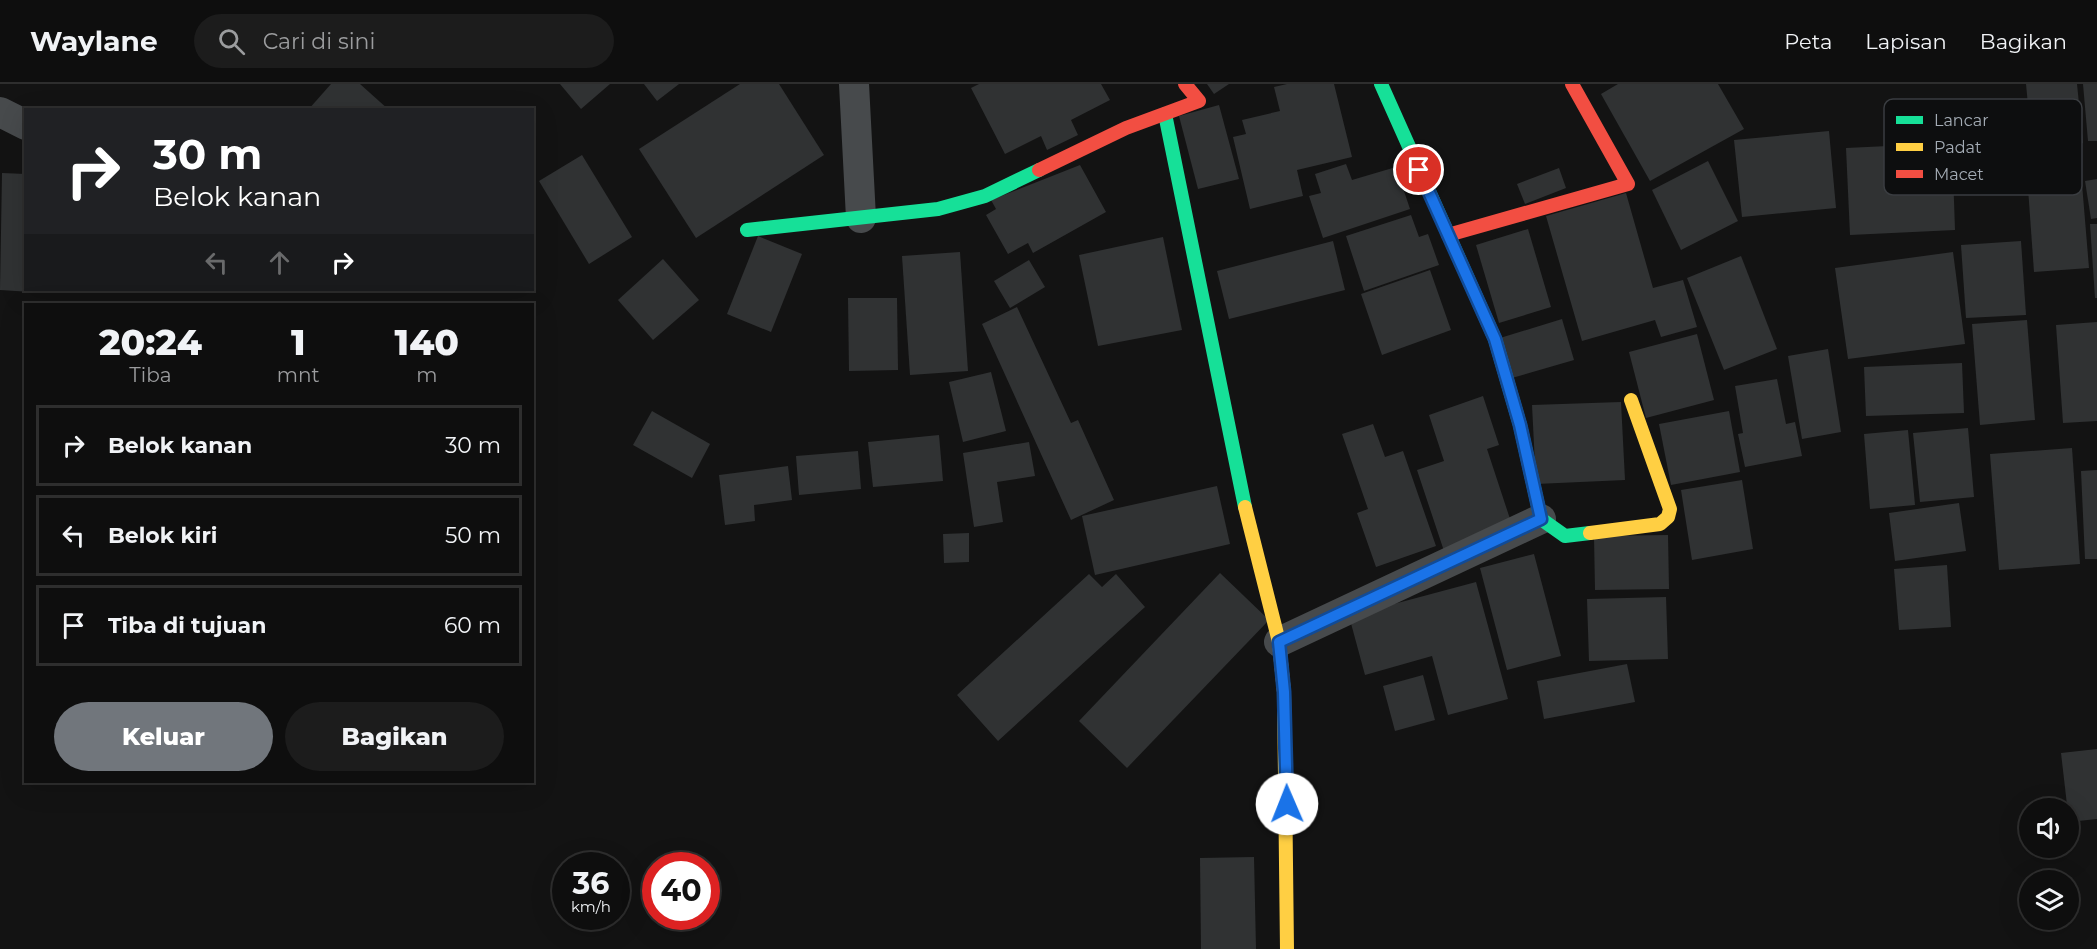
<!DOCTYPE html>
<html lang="id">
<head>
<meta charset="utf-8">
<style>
  body { margin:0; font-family:Montserrat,sans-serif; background:#1c1c1c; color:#f1f3f6; height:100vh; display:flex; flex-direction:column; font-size:22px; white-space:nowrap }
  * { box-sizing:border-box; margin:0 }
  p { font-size:20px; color:#9b9c9e }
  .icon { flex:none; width:33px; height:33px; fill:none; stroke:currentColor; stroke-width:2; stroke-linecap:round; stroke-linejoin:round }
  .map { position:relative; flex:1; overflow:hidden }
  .panel { position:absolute; left:24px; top:219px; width:510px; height:480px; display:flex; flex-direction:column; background:#0e0e0e; border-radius:0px; box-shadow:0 6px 24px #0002,0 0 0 2px #2e2e2e }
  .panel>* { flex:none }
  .guide { position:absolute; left:24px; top:24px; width:510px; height:183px; border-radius:0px; box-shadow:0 6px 24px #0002,0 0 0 2px #2e2e2e; background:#202124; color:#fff; overflow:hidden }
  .fabs { position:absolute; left:2019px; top:714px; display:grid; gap:12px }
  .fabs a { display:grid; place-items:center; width:60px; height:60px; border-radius:50%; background:#0e0e0e; box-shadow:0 6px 24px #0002,0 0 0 2px #2e2e2e; font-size:30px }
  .speed { position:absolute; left:552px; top:768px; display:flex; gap:12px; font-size:30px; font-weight:700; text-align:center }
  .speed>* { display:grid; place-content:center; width:78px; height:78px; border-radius:50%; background:#0e0e0e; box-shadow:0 6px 24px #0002,0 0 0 2px #2e2e2e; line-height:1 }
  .speed small { font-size:15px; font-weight:400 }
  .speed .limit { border:9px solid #d22; background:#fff; color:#111 }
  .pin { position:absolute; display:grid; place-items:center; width:51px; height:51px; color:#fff; margin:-26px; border:3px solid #fff; border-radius:50%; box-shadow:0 2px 6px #0007 }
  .me { position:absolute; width:66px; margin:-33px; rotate:359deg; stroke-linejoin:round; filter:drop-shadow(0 0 4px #0008) }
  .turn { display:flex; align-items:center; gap:21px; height:126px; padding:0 30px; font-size:27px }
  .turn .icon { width:78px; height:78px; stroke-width:2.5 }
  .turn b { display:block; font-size:42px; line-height:51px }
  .lanes { display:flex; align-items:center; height:57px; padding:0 30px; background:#0003; justify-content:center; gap:30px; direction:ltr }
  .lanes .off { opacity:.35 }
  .eta { display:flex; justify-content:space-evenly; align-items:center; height:102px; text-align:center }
  .eta b { font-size:36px; font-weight:800; line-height:42px }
  .action { display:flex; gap:12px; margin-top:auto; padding:12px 30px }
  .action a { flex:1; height:69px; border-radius:36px; background:#71767c; color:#fff; font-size:24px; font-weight:800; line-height:69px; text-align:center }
  .action a+a { background:#1c1c1c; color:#f1f3f6 }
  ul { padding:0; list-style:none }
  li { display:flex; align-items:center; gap:18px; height:81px; margin:0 12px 9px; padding:0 18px; border:3px solid #2e2e2e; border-radius:0px }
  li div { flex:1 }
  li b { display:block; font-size:22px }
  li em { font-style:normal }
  header { display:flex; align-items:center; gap:36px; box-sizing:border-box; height:84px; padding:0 30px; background:#0e0e0e; border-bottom:2px solid #2e2e2e }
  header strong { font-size:28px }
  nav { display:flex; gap:33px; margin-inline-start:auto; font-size:21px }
  .search { width:420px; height:54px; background:#1c1c1c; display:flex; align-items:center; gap:15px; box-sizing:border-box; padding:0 21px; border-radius:33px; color:#9b9c9e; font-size:22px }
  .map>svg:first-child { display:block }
  .building { fill:#303233 }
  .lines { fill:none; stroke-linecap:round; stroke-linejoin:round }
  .street { stroke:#474a4c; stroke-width:30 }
  .fast { stroke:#16e098; stroke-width:14 }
  .slow { stroke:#ffcf43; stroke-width:14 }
  .jam { stroke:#f24e42; stroke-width:14 }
  .route-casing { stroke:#114b97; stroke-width:15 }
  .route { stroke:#1a73e8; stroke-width:10 }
  .key { fill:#0d0e0f; stroke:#3a3d41; stroke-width:1.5 }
  .key-label { font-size:16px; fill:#a4acb5 }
</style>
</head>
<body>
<header>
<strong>Waylane</strong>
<div class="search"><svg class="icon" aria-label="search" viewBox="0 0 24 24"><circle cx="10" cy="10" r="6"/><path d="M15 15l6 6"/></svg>Cari di sini</div>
<nav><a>Peta</a><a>Lapisan</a><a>Bagikan</a></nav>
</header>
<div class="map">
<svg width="2097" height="865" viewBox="0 0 2097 865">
  <rect width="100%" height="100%" fill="#131313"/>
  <g class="building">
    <polygon points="331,0 360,0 389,26 308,26"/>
    <polygon points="560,0 610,0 581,25"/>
    <polygon points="644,0 679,0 657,17"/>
    <polygon points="740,0 779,0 824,71 696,154 639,65"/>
    <polygon points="979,0 1101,0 1110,16 1071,36 1078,51 1047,66 1041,52 1005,70 971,4"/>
    <polygon points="1207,0 1229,0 1214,10"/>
    <polygon points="1287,0 1334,0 1352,73 1297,86 1303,112 1250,125 1233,53 1246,50 1242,36 1280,27 1274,3"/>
    <polygon points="1618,0 1718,0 1744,45 1650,97 1601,10"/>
    <polygon points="2026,0 2077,0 2083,59 2032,64"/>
    <polygon points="2083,0 2097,0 2097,57 2088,57"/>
    <polygon points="1219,21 1239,95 1198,105 1179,32"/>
    <polygon points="1829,47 1836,124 1742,133 1734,56"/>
    <polygon points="1952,59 1955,146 1850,151 1846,64"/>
    <polygon points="582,71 632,153 589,180 539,97"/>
    <polygon points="1708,77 1738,137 1681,166 1652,106"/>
    <polygon points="1346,80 1352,96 1396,83 1410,125 1323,154 1309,112 1321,109 1315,90"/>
    <polygon points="1080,81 1106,128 1033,169 1028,159 1008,170 986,131 996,125 991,116"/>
    <polygon points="1559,84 1566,104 1525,120 1517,100"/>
    <polygon points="2,89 26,90 26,206 48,206 47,209 0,206"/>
    <polygon points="2097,95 2097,134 2091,135 2085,97"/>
    <polygon points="2082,100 2089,184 2034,188 2028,104"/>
    <polygon points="1626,109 1653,204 1683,196 1697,243 1661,253 1655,236 1582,257 1546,132"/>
    <polygon points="1411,131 1419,153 1428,150 1439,181 1364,207 1346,152"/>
    <polygon points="2090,140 2097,140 2097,214 2095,214"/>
    <polygon points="1528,145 1551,223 1499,239 1476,161"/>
    <polygon points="758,152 802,170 771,248 727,230"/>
    <polygon points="1163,153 1182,246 1098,262 1079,171"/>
    <polygon points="1333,157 1345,206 1229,235 1217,187"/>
    <polygon points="2021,157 2026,231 1966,234 1961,161"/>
    <polygon points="960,168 968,287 910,291 902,172"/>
    <polygon points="1953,168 1965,260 1848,275 1835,184"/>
    <polygon points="1741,172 1777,265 1724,286 1687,194"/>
    <polygon points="663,175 699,216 653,256 618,216"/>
    <polygon points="1029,176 1045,203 1010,224 994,197"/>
    <polygon points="1430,186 1451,246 1382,271 1361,210"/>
    <polygon points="848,214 897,214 898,286 849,287"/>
    <polygon points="1017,223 1071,339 1078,336 1114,416 1071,436 982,240"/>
    <polygon points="1562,235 1574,276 1512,294 1500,254"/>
    <polygon points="2027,236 2035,336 1980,341 1972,240"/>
    <polygon points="2097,238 2097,337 2063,339 2056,241"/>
    <polygon points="1697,250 1714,316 1646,334 1629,268"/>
    <polygon points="1828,265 1841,348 1802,355 1788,272"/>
    <polygon points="1962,279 1964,329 1866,332 1864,283"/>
    <polygon points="991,288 1006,347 963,358 949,298"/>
    <polygon points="1777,295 1786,340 1795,338 1802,372 1745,383 1738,350 1743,349 1735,302"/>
    <polygon points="1483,312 1499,361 1487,365 1513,444 1444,467 1417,386 1444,377 1429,331"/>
    <polygon points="1621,318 1625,396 1536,400 1532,321"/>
    <polygon points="652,327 710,360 692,394 633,361"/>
    <polygon points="1729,327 1740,388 1671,401 1659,340"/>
    <polygon points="1373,340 1385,373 1403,367 1436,462 1376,483 1357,429 1368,425 1342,350"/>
    <polygon points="1968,344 1974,413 1920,418 1913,349"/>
    <polygon points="1908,346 1915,421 1870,425 1864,350"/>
    <polygon points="939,351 943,397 873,403 868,358"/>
    <polygon points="1029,358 1035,392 997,398 1003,438 974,443 963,369"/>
    <polygon points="2072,364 2080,480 1999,486 1990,370"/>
    <polygon points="858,367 861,405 799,411 796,372"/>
    <polygon points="788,382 792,416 754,421 755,437 725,441 719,391"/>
    <polygon points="2097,386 2097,475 2085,475 2081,387"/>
    <polygon points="1742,396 1753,465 1692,476 1681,406"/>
    <polygon points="1217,402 1230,460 1095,491 1082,432"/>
    <polygon points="1959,419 1966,467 1895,477 1889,429"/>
    <polygon points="969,449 969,478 944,479 943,450"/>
    <polygon points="1668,451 1669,505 1595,506 1594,452"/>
    <polygon points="1534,470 1561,572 1507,586 1480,484"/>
    <polygon points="1947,481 1951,543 1899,546 1894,485"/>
    <polygon points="1220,489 1269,536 1127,684 1079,637"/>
    <polygon points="1089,490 1102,503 1116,490 1145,523 998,657 957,611"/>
    <polygon points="1476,498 1508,615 1448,631 1432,572 1365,591 1349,532"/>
    <polygon points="1666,513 1668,575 1589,577 1587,515"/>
    <polygon points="1627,580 1635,618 1544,635 1537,597"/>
    <polygon points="1423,591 1435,636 1395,647 1383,602"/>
    <polygon points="2097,665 2097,735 2069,738 2061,669"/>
    <polygon points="1254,773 1256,865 1201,865 1200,774"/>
  </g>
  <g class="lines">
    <g class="street">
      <polyline points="854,0 861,134"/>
      <polyline points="0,28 26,41"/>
      <polyline points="1279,558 1541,435"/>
    </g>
    <g class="fast">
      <polyline points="1381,0 1495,255 1520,341 1541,435 1565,452 1590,449"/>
      <polyline points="1165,30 1245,423"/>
      <polyline points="747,146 938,125 985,112 1039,86"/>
    </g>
    <g class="slow">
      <polyline points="1245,423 1279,558 1284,608 1287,865"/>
      <polyline points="1590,449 1660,440 1668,433 1670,425 1631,316"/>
    </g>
    <g class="jam">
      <polyline points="1039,86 1126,44 1199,17 1185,0"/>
      <polyline points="1448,151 1628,100 1572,0"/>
    </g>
  </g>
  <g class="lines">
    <defs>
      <polyline id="route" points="1287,720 1284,608 1279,558 1541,435 1520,341 1495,255 1419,86"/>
    </defs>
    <use href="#route" class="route-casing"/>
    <use href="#route" class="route"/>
  </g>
  <rect x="1884" y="15" width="198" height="96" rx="9" class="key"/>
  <rect x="1896" y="32" width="27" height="8" fill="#16e098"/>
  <rect x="1896" y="59" width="27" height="8" fill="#ffcf43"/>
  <rect x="1896" y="86" width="27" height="8" fill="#f24e42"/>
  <g class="key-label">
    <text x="1934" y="42">Lancar</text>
    <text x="1934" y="69">Padat</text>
    <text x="1934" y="96">Macet</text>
  </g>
</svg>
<div class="fabs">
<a><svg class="icon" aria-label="sound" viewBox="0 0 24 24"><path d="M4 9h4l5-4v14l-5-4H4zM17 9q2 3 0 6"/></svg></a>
<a><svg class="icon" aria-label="layers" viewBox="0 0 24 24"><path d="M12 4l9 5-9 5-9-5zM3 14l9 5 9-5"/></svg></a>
</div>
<div class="speed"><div>36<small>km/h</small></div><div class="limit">40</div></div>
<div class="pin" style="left:1419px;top:86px;background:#d93025"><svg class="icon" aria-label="arrive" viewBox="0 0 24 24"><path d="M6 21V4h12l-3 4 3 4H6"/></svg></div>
<svg class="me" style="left:1287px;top:720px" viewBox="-20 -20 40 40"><circle r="19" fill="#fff"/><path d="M0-13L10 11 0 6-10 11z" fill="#1a73e8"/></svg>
<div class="guide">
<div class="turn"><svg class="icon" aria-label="right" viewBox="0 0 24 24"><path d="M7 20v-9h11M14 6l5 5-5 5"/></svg><div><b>30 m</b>Belok kanan</div></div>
<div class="lanes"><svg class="icon off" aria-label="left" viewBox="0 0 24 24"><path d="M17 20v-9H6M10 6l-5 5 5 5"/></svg><svg class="icon off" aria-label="ahead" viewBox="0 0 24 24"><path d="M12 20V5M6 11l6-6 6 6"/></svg><svg class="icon" aria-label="right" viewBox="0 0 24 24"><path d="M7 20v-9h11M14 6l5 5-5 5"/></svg></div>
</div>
<section class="panel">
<div class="eta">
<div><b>20:24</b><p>Tiba</p></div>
<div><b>1</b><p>mnt</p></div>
<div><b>140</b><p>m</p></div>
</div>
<ul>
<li><svg class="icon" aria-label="right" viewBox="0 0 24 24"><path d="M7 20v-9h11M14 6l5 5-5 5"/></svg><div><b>Belok kanan</b></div><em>30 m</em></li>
<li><svg class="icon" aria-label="left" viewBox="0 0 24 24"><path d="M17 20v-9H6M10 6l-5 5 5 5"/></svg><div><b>Belok kiri</b></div><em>50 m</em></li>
<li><svg class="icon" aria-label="arrive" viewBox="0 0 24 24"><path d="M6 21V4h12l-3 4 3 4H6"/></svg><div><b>Tiba di tujuan</b></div><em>60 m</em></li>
</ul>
<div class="action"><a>Keluar</a><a>Bagikan</a></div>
</section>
</div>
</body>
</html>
